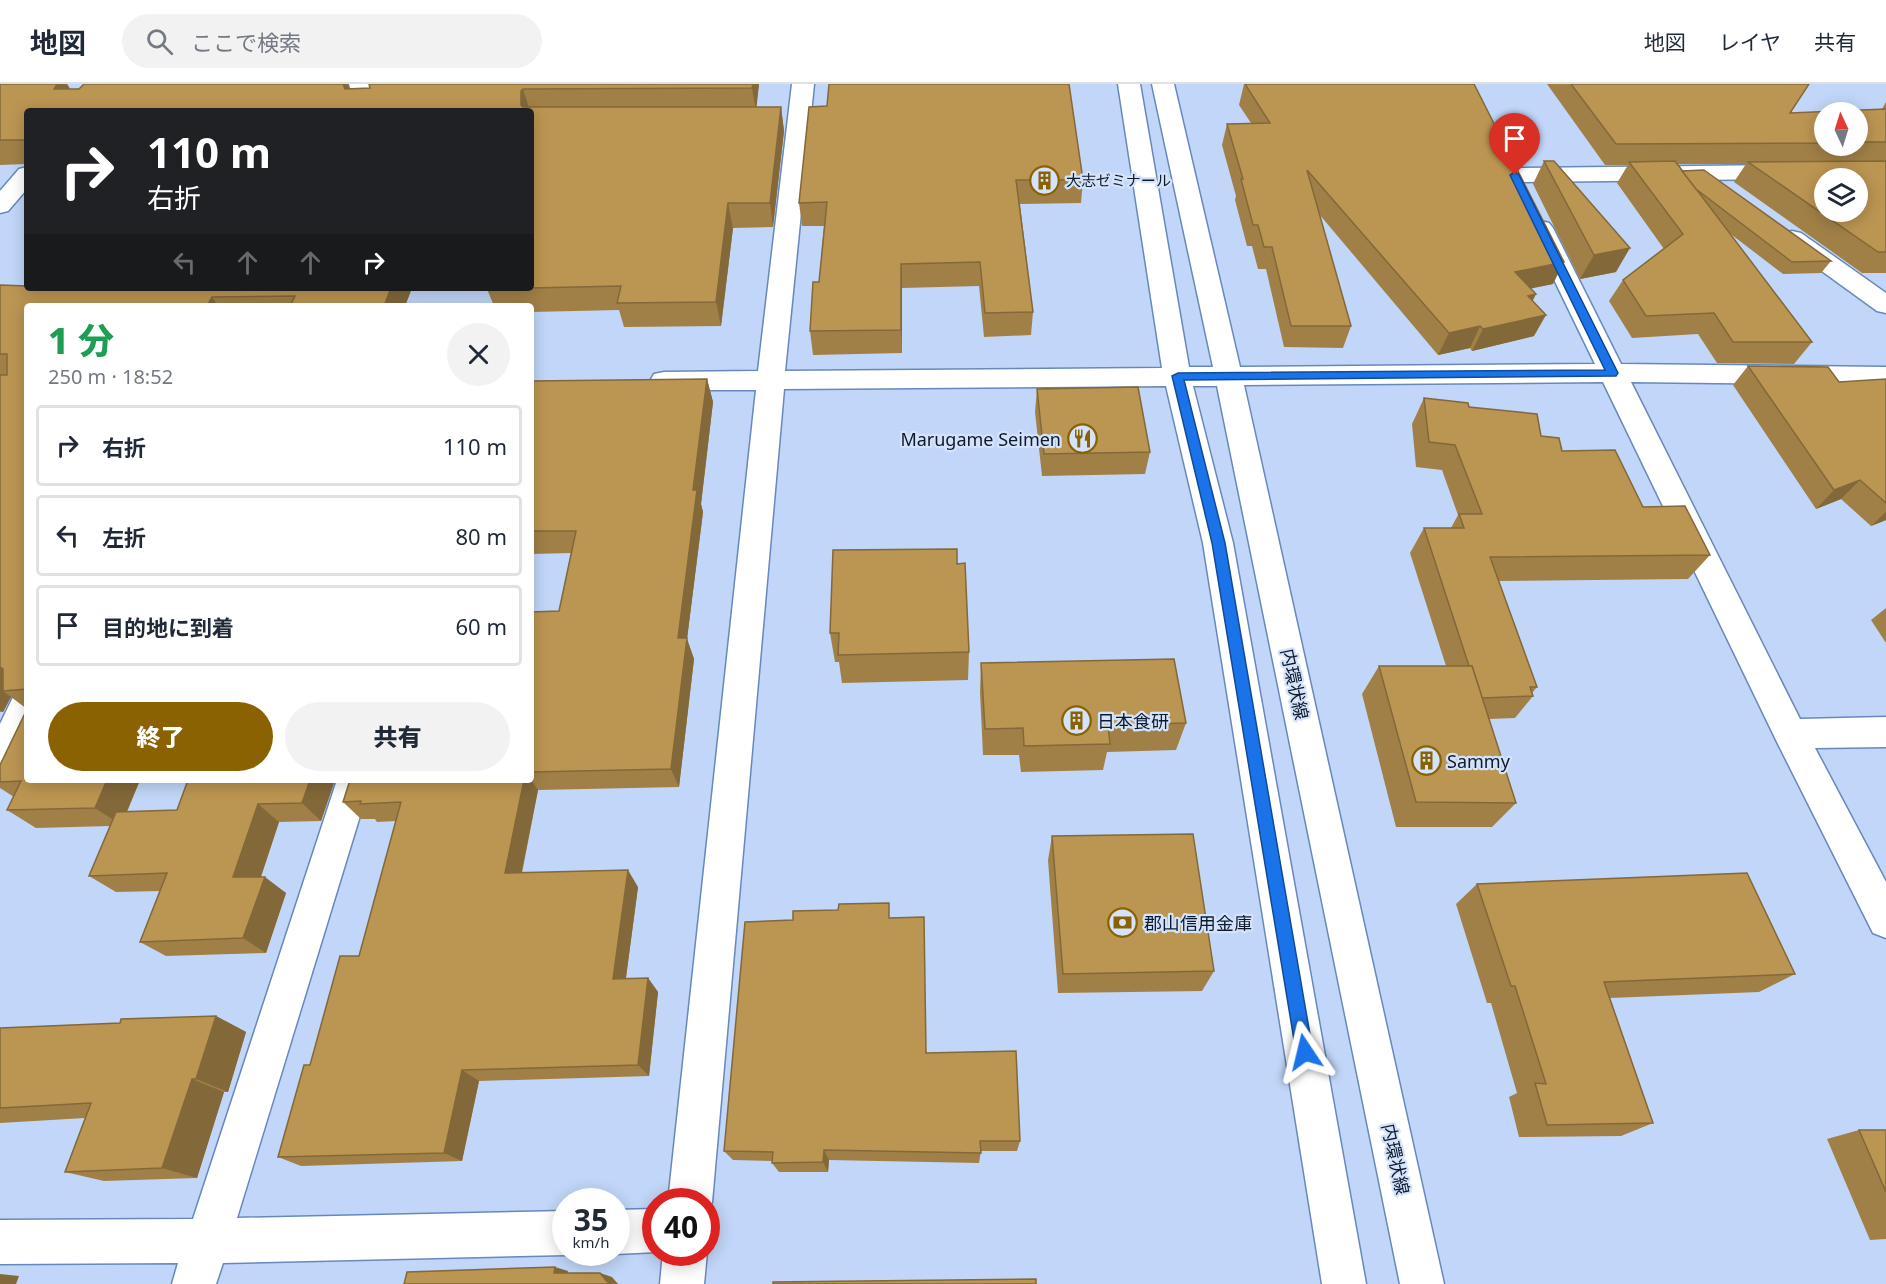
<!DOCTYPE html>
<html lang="ja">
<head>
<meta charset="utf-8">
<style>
  body { margin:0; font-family:"Noto Sans","Noto Sans JP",sans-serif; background:#f2f2f3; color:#1f2937; height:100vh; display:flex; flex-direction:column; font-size:22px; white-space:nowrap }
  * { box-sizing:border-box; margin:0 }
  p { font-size:20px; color:#747a83 }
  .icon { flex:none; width:33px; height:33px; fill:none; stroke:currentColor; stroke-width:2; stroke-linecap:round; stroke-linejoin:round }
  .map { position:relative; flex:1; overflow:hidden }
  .sheet { position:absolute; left:24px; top:219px; width:510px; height:480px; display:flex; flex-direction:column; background:#fff; border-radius:6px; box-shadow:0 3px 15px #0003 }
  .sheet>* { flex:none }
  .guide { position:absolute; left:24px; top:24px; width:510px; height:183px; border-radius:6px; box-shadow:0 3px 15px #0003; background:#202124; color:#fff; overflow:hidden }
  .needle { width:39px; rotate:356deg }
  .controls { position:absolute; left:1814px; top:18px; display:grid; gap:12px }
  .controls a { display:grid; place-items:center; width:54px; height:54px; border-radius:50%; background:#fff; box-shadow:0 3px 15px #0003; font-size:30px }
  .speed { position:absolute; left:552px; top:1104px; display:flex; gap:12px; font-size:30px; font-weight:700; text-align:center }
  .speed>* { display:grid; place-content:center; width:78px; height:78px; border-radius:50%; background:#fff; box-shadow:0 3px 15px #0003; line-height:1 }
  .speed small { font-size:15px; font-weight:400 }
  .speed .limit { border:9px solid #d22; background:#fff; color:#111 }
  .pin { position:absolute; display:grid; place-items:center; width:51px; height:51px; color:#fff; margin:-62px -26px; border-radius:50% 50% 50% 0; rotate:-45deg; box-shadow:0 0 6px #0007 }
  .pin .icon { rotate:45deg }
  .me { position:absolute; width:66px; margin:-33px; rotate:350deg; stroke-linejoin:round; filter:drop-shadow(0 0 4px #0008) }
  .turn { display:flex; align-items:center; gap:21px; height:126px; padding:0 24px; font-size:27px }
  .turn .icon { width:78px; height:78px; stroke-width:2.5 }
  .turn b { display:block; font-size:42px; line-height:51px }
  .lanes { display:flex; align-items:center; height:57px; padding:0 24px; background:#0003; justify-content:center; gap:30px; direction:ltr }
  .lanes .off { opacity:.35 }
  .round { display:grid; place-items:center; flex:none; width:63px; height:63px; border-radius:32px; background:#f2f2f3 }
  .head { display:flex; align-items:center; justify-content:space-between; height:102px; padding:0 24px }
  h1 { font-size:36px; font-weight:800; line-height:45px; color:#1e9e55 }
  .action { display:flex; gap:12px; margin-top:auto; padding:12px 24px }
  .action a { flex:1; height:69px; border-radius:36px; background:#8a6202; color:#fff; font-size:24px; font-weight:800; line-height:69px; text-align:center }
  .action a+a { background:#f2f2f3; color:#1f2937 }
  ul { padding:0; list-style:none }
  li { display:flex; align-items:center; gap:18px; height:81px; margin:0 12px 9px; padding:0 12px; border:3px solid #e0e1e3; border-radius:6px }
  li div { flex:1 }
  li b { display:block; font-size:22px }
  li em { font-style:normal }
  header { display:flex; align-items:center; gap:36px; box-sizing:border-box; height:84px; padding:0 30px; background:#fff; border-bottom:2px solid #e0e1e3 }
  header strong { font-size:28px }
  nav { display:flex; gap:33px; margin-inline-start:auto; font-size:21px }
  .search { width:420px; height:54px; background:#f2f2f3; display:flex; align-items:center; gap:15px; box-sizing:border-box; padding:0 21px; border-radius:33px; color:#747a83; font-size:22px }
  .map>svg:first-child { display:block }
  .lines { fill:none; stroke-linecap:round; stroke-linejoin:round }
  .minor-casing { stroke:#6888bc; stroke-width:3 }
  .minor { fill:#fff; fill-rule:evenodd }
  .wall { fill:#a18047; fill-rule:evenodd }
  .shaded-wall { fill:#836839 }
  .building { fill:#bb9552; stroke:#836839; stroke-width:1.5; fill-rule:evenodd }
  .route { fill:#1a73e8; stroke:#114b97; stroke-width:1.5 }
  .labels { text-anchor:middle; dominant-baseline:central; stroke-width:4.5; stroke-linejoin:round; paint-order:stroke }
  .far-poi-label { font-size:15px; fill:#0d192d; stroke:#d5e3fa; text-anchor:start }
  .poi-label { font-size:18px; fill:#0d192d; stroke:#d5e3fa; text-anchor:start }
  .street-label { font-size:18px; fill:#0d192d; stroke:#d5e3fa }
</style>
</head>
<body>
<header>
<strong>地図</strong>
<div class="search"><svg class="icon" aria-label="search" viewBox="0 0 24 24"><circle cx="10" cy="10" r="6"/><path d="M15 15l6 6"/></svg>ここで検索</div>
<nav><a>地図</a><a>レイヤ</a><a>共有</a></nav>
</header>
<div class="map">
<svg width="1886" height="1200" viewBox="0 0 1886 1200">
  <rect width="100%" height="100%" fill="#c1d6f8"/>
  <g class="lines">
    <defs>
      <g id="minor">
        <polygon points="349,0 371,0 379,27 357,27"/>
        <polygon points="792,0 814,0 785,287 1162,284 1118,0 1140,0 1189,283 1213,283 1152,0 1174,0 1240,283 1595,280 1529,144 1533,139 1541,137 1549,139 1553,144 1621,280 1886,283 1886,301 1631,298 1800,635 1886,633 1886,663 1815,664 1886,798 1886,854 1873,849 1778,660 1603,298 1244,301 1444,1200 1400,1200 1217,302 1193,302 1233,459 1366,1200 1322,1200 1203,459 1166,302 784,305 712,1118 706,1130 706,1118 668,1118 756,306 664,306 654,304 650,297 654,290 664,288 758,287"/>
        <polygon points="1786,81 1794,83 1797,88 1794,93 1786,95 1515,98 1507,96 1504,91 1507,86 1515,84"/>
        <polygon points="27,83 27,105 8,127 0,129 0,107 19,85"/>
        <polygon points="1792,147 1801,149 1886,209 1886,229 1877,227 1783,159 1780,154 1783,149"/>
        <polygon points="27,605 27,654 12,686 0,690 0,640 15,609"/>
        <polygon points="337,696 371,696 237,1134 566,1127 566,1168 572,1168 566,1171 223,1179 216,1200 172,1200 178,1179 0,1180 0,1136 193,1135"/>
        <polygon points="656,1125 657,1168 616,1170 613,1168 616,1168 616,1126"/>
        <polygon points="706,1167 707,1168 704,1200 660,1200 663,1168 706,1168"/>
      </g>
    </defs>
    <use href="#minor" class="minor-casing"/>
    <use href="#minor" class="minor"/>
  </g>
  <g class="wall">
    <polygon points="0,0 67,0 70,5 348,0 349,5 370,4 369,0 759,0 756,23 781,23 784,47 773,143 733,144 721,242 624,243 619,226 531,228 531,222 494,222 487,205 531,204 531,27 27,27 27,80 0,81"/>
    <polygon points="1244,0 1553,200 1530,204 1536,210 1532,217 1534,252 1472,267 1470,264 1438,271 1319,130 1351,242 1343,264 1284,263 1266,185 1258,185 1252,162 1247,162 1235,116 1236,112 1222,61 1227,40 1251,39 1239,21"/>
    <path d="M1547,0H1809L1790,29L1882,25L1886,18V189H1862L1734,98L1746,80H1678L1682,87L1831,177L1821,189L1783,190L1728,148L1812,258L1794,280L1717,279L1698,250L1632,254L1609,217L1623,196L1664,165L1617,99L1628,81H1605ZM1824,28H1857V62H1824Z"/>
    <polygon points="827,22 1083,96 1081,119 1020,120 1033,228 1031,251 984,253 979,202 902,204 902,269 813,271 810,247 819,198 824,142 802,142 799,119"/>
    <polygon points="1544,77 1616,188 1580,195 1533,100"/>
    <polygon points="0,201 27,204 412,204 405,222 27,222 27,625 11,613 3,628 0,628"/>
    <polygon points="1748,282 1839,298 1886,295 1886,436 1871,442 1841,415 1816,425 1733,301"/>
    <polygon points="707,295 713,318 701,420 703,428 687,555 694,575 679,703 538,706 522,789 638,803 626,894 648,894 658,908 649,992 479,997 462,1077 301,1082 278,1073 310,981 359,872 396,737 377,738 375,735 361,735 343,718 350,696 531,696 531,528 559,527 571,469 531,470 531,297"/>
    <polygon points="1037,305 1150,368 1145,390 1042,392 1035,328"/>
    <polygon points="1424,314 1469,323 1541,352 1562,367 1643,423 1710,471 1688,495 1498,497 1537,603 1532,609 1533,612 1515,634 1489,635 1516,719 1492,743 1396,743 1362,610 1379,582 1446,582 1410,469 1424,444 1451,444 1458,431 1442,386 1416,383 1412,340"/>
    <polygon points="957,480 969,568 968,596 842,599 839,578 835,578 830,549"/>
    <polygon points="1886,524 1886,559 1871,536"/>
    <polygon points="981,579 1186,639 1176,666 1107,668 1103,686 1021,688 1019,671 983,671 980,608"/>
    <polygon points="0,681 140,696 127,728 177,726 188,696 335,696 321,737 279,738 261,793 286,809 266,869 166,872 140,858 160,807 116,808 89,792 110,742 36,744 7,726 14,713 0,704"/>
    <polygon points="1052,752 1214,887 1202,907 1058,909 1048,776"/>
    <polygon points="1477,800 1795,890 1759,908 1610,914 1653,1039 1621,1052 1519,1053 1509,1013 1517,1009 1491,919 1487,919 1456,820"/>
    <polygon points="891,834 927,969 1020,1057 1017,1067 981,1067 979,1079 829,1076 828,1088 779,1088 772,1079 772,1077 733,1076 724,1067"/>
    <polygon points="216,932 246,948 228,1008 224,1008 197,1094 104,1097 65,1088 85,1034 0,1039 0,944 120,939"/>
    <polygon points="1859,1046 1886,1046 1886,1155 1870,1156 1827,1055"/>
  </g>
  <g class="shaded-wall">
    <polygon points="40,0 67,0 78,17"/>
    <polygon points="343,0 348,0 355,27 345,5"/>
    <polygon points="753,0 759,0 756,28 752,4"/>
    <polygon points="523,5 530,27 523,27 521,21 521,7"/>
    <polygon points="781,23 784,47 773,143 770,119"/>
    <polygon points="728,119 733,144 721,242 716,218"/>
    <polygon points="1630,164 1616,188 1580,195 1594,171"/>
    <polygon points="1564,178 1553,200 1504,210 1515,188"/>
    <polygon points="901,180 902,204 902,269 901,246"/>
    <polygon points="391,204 412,204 405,222 384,222"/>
    <polygon points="1536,210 1525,232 1528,212"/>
    <polygon points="212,213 218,222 207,222"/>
    <polygon points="1546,231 1534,252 1472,267 1483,245"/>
    <polygon points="1480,242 1470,264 1438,271 1449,249"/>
    <polygon points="707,295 713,318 701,420 703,428 687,555 694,575 679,703 671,685 678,554 693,406"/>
    <polygon points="1860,396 1841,415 1816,425 1834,406"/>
    <polygon points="1886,428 1886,436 1871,442"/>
    <polygon points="0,583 26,603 3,607 11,613 3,628 0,626"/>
    <polygon points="107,696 140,696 121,741 95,724"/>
    <polygon points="310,696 335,696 321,737 302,719"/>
    <polygon points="524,696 531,696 538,706 518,806 505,789"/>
    <polygon points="258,720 279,738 255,810 233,793"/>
    <polygon points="628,786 638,803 624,908 613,895"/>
    <polygon points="265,793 286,809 266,869 243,854"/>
    <polygon points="648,894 658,908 649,992 638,981"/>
    <polygon points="216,932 246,948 228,1008 196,995"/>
    <polygon points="462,986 479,997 462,1077 444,1069"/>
    <polygon points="192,995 224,1008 197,1094 162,1084"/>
    <polygon points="824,1066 829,1076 828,1088 823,1078"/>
    <polygon points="555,1183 568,1187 567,1193 554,1189"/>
    <polygon points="600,1189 612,1193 618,1200 609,1200"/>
    <polygon points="0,1190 19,1192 16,1200 0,1200"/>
  </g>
  <g class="building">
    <polygon points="0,0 57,0 54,5 79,5 84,0 343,0 345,5 370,4 369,0 753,0 752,4 523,5 521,7 521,21 523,23 781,23 770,119 728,119 716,218 617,219 621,202 531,204 531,27 27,27 27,56 0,56"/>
    <polygon points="829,0 1069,0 1083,96 1016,96 1033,228 985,229 980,178 901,180 901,246 810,247 813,198 819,198 827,118 799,119 809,23 827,22"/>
    <polygon points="1245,0 1474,0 1564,178 1515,188 1536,210 1528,212 1546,231 1483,245 1480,242 1449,249 1307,86 1351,242 1291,242 1272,163 1264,163 1258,141 1253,141 1241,95 1243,95 1227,40 1270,39"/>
    <polygon points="1571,0 1809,0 1790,29 1886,25 1886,58 1857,58 1857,28 1824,28 1824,59 1616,60"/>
    <polygon points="1544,77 1554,77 1630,164 1594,171"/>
    <polygon points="1675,77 1812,258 1733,258 1714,229 1646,232 1623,196 1683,150 1629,78"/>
    <path d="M1886,77V168H1878L1748,78ZM1824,94H1857V128H1824Z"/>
    <polygon points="1704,86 1831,177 1792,178 1696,105 1682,87"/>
    <polygon points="0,201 27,202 27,204 391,204 384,222 290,222 295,212 212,213 207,222 27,222 27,605 3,607 3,585 0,583 0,291 7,291 7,270 0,270"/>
    <polygon points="487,204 523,204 487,205"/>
    <polygon points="1748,282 1828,283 1839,298 1886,295 1886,419 1860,396 1834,406"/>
    <polygon points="707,295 693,406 697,406 678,554 687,554 671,685 531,688 531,528 559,527 576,447 531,447 531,297"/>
    <polygon points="1138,303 1150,368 1044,370 1037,305"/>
    <polygon points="1424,314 1468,319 1469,323 1537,330 1541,352 1559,354 1562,367 1615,366 1643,423 1685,422 1710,471 1490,473 1537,603 1530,603 1533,612 1482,614 1472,582 1469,582 1424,444 1464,444 1459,430 1482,430 1455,361 1429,358"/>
    <polygon points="957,465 957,480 965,479 969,568 838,571 839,549 830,549 833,466"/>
    <polygon points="1174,575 1186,639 1108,641 1110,660 1024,662 1023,644 985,645 981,579"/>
    <polygon points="1379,582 1472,582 1516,719 1416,718"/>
    <polygon points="27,625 27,696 107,696 95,724 7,726 21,697 0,698 0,681"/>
    <polygon points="188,696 310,696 302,719 258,720 233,793 265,793 243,854 140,858 167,789 89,792 116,728 177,726"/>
    <polygon points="350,696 524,696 505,789 628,786 613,895 648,894 638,981 462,986 444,1069 278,1073 304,981 310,981 340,872 359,872 401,718 360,720 361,717 343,718"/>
    <polygon points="1193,750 1214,887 1063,890 1052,752"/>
    <polygon points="1747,789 1795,890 1604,898 1653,1039 1547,1041 1535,999 1546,1000 1515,902 1511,902 1477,800"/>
    <polygon points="889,819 889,834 924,833 926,969 1016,967 1020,1057 980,1057 981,1069 824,1066 823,1078 772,1079 773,1068 724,1067 745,838 793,836 793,827 838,826 839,820"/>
    <polygon points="216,932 196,995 192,995 162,1084 65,1088 91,1019 0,1024 0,944 120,939 121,935"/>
    <polygon points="1859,1046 1886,1046 1886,1108"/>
    <polygon points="555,1183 554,1189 600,1189 609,1200 404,1200 407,1188"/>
    <polygon points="1036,1195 1036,1200 773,1200 773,1198"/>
  </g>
  <polygon class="route" points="1515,88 1519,91 1618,289 1616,292 1184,296 1225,459 1313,968 1310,974 1305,977 1299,974 1296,968 1212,459 1172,292 1178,289 1605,286 1510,91"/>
  <defs>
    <symbol id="building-ring" viewBox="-11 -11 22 22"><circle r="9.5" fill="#d5e3fa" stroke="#8a6202" stroke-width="1.5"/><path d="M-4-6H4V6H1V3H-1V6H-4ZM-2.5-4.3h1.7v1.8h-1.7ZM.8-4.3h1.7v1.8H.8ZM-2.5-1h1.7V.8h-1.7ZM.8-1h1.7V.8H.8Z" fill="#8a6202"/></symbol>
    <symbol id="restaurant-ring" viewBox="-11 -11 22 22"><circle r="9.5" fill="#d5e3fa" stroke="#8a6202" stroke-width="1.5"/><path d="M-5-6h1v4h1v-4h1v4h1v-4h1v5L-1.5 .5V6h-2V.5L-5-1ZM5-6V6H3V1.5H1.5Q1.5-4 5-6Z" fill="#8a6202"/></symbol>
    <symbol id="bank-ring" viewBox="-11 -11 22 22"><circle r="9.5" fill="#d5e3fa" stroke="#8a6202" stroke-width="1.5"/><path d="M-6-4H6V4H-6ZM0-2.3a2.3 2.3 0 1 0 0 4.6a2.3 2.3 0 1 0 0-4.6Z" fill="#8a6202"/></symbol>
  </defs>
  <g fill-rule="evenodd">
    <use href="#building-ring" x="1028" y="80" width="33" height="33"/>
    <use href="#restaurant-ring" x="1066" y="338" width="33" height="33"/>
    <use href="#building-ring" x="1060" y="620" width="33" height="33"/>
    <use href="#building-ring" x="1410" y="660" width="33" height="33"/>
    <use href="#bank-ring" x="1106" y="822" width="33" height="33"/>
  </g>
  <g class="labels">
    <g class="far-poi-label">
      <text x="1066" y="96">大志ゼミナール</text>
    </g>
    <g class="poi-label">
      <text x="1061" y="355" text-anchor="end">Marugame Seimen</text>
      <text x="1097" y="637">日本食研</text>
      <text x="1447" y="677">Sammy</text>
      <text x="1144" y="839">郡山信用金庫</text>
    </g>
    <g class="street-label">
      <text transform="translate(1295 600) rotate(78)">内環状線</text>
      <text transform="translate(1396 1075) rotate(78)">内環状線</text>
    </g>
  </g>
</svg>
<div class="controls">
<a><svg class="needle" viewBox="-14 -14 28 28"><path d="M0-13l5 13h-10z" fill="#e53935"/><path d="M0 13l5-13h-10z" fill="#747a83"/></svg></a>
<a><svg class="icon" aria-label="layers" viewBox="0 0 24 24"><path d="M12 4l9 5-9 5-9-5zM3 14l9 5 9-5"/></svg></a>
</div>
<div class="speed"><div>35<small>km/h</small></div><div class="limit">40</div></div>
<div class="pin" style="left:1515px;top:91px;background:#d93025"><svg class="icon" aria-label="arrive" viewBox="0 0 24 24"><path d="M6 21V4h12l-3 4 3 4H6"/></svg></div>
<svg class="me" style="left:1305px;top:968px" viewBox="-20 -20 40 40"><path d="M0-17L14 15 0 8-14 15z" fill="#1a73e8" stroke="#fff" stroke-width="4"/></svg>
<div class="guide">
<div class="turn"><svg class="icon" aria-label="right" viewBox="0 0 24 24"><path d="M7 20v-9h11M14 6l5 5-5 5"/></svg><div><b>110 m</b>右折</div></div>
<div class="lanes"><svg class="icon off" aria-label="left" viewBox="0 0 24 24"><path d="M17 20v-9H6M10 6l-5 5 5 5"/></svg><svg class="icon off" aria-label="ahead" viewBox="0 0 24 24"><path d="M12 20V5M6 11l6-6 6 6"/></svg><svg class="icon off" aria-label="ahead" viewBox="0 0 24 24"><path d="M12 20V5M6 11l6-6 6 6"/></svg><svg class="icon" aria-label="right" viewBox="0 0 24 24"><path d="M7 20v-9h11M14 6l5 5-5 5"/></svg></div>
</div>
<section class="sheet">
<div class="head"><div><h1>1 分</h1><p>250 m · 18:52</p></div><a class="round"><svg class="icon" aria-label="close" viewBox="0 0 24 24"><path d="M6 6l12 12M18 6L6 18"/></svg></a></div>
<ul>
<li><svg class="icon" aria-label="right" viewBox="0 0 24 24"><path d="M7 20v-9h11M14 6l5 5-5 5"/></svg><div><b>右折</b></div><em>110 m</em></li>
<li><svg class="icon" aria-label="left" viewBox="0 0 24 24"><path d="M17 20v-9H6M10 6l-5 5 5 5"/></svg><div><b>左折</b></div><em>80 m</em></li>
<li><svg class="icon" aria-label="arrive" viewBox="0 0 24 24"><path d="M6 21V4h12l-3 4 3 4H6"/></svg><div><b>目的地に到着</b></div><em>60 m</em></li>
</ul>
<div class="action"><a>終了</a><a>共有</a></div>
</section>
</div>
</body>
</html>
